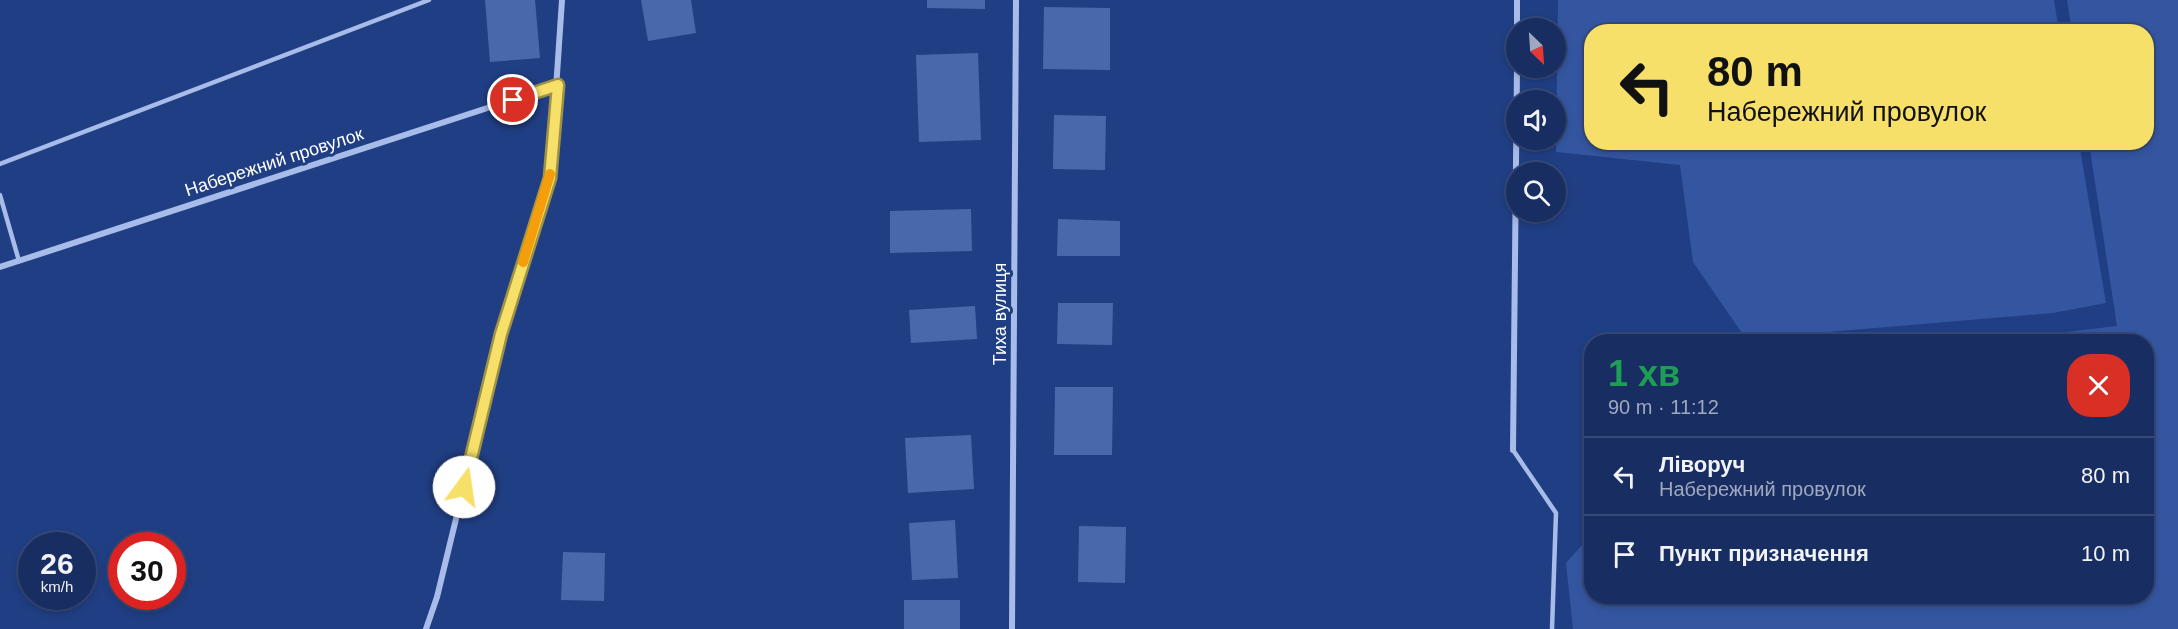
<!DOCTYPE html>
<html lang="uk">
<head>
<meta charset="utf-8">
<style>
  body { margin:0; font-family:Helvetica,sans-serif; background:#213668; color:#f1f3f6; height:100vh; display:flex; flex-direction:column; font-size:22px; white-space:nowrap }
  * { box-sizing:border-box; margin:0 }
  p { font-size:20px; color:#9fa8be }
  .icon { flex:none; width:33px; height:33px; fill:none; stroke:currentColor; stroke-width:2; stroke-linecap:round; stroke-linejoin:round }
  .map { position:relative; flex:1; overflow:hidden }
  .panel { position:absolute; left:1584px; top:334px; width:570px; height:270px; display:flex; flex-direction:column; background:#182e62; border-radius:24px; box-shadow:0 3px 9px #0003,0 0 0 2px #364a77 }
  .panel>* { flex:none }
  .hud { position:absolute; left:1584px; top:24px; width:570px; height:126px; border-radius:24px; box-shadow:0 3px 9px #0003,0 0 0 2px #364a77; background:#f6e069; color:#111; overflow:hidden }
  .needle { width:39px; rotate:155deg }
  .buttons { position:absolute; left:1506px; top:18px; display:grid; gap:12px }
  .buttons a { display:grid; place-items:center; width:60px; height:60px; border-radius:50%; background:#182e62; box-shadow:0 3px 9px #0003,0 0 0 2px #364a77; font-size:30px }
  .speed { position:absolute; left:18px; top:532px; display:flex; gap:12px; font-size:30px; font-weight:700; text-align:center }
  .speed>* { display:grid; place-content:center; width:78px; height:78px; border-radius:50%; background:#182e62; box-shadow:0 3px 9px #0003,0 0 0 2px #364a77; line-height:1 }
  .speed small { font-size:15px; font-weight:400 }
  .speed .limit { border:9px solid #d22; background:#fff; color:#111 }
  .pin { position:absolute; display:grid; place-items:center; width:51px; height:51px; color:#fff; margin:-26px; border:3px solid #fff; border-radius:50%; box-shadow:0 2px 6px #0007 }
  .me { position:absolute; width:66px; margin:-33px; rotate:14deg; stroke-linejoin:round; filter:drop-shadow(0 0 4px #0008) }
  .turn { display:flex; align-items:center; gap:21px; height:126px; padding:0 24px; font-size:27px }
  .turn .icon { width:78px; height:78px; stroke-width:2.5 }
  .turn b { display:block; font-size:42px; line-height:51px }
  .round { display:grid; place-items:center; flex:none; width:63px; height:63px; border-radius:24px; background:#213668 }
  .summary { display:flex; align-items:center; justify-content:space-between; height:102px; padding:0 24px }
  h1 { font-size:36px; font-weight:800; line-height:45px; color:#1e9e55 }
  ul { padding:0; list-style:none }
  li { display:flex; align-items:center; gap:18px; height:78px; padding:0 24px; border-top:2px solid #364a77 }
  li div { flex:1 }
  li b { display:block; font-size:22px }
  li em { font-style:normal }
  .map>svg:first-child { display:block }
  .green { fill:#3456a1 }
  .building { fill:#4968ab }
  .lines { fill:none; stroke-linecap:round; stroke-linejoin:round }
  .service { stroke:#a8bce9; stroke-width:4.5 }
  .minor { stroke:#a8bce9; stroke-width:6 }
  .route-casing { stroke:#a09244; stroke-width:15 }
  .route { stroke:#f6e069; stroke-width:10 }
  .slow { stroke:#f59e0b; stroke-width:10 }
  .labels { text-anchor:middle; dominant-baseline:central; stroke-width:6; stroke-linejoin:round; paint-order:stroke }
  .street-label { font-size:18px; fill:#fff; stroke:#203e83 }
</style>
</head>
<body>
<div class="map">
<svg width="2178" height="629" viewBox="0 0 2178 629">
  <rect width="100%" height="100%" fill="#203e83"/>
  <g class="green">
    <polygon points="1558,0 2054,0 2059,31 1592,32 1592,142 2079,143 2106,303 2053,313 1746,339 1693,262 1680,165 1556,152"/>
    <polygon points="2067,0 2178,0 2178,629 1573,629 1566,563 1591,535 1592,597 2146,597 2146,342 1980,342 2117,326 2089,143 2146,142 2146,32 2072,31"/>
  </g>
  <g class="building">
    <polygon points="485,0 535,0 540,58 490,62"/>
    <polygon points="641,0 691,0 696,33 648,41"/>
    <polygon points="927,0 985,0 985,9 927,8"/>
    <polygon points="1044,7 1110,8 1110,70 1043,69"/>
    <polygon points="978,53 981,140 919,142 916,55"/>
    <polygon points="1054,115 1106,116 1105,170 1053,169"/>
    <polygon points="971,209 972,251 890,253 890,211"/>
    <polygon points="1058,219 1120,221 1120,256 1057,256"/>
    <polygon points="1058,303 1113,303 1112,345 1057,344"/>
    <polygon points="975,306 977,339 911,343 909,310"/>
    <polygon points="1055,387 1113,387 1112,455 1054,455"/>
    <polygon points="971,435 974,489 908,493 905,438"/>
    <polygon points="955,520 958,578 912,580 909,523"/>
    <polygon points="1079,526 1126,527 1125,583 1078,582"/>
    <polygon points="563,552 605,553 604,601 561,600"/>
    <rect x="904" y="600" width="56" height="29"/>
  </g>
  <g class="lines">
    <g class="service">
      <polyline points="0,164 429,0"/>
      <polyline points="0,195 19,261"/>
      <polyline points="1513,450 1556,513 1552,629"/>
    </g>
    <g class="minor">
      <polyline points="1517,28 1517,0"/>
      <polyline points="0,267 558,85"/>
      <polyline points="1513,450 1517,68"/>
      <polyline points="426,629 437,597 501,334 550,178 562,0"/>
      <polyline points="1012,629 1016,0"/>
    </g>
  </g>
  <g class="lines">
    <defs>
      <polyline id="route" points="464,487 501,334 550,178 558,85 513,100"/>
    </defs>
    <use href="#route" class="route-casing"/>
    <use href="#route" class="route"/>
    <polyline class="slow" points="523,262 550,174"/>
  </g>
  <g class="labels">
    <g class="street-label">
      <text transform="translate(274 162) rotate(-18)">Набережний провулок</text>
      <text transform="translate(1000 314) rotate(-90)">Тиха вулиця</text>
    </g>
  </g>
</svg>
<div class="buttons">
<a><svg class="needle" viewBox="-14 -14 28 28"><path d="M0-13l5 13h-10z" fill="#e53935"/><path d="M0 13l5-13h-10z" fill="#9fa8be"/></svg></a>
<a><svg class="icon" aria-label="sound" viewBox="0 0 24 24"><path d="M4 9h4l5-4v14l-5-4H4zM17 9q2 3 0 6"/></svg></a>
<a><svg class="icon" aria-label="search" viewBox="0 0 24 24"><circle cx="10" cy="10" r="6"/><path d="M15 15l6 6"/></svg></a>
</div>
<div class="speed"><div>26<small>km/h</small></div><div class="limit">30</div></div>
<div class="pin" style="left:513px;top:100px;background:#d93025"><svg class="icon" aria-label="arrive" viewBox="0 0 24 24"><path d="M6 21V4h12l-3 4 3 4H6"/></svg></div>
<svg class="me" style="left:464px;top:487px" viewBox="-20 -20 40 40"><circle r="19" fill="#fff"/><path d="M0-13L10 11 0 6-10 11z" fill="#f6e069"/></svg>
<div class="hud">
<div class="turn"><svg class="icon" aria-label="left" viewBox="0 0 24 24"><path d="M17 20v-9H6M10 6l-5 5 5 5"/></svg><div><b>80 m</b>Набережний провулок</div></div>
</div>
<section class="panel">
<div class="summary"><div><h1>1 хв</h1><p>90 m · 11:12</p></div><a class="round" style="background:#d93025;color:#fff"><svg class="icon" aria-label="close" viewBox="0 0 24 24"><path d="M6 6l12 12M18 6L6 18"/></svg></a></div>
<ul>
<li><svg class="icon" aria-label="left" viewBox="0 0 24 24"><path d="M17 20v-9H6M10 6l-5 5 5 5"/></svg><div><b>Ліворуч</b><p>Набережний провулок</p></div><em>80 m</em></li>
<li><svg class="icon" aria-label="arrive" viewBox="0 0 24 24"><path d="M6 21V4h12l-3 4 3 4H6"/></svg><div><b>Пункт призначення</b></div><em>10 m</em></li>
</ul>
</section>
</div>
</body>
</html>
